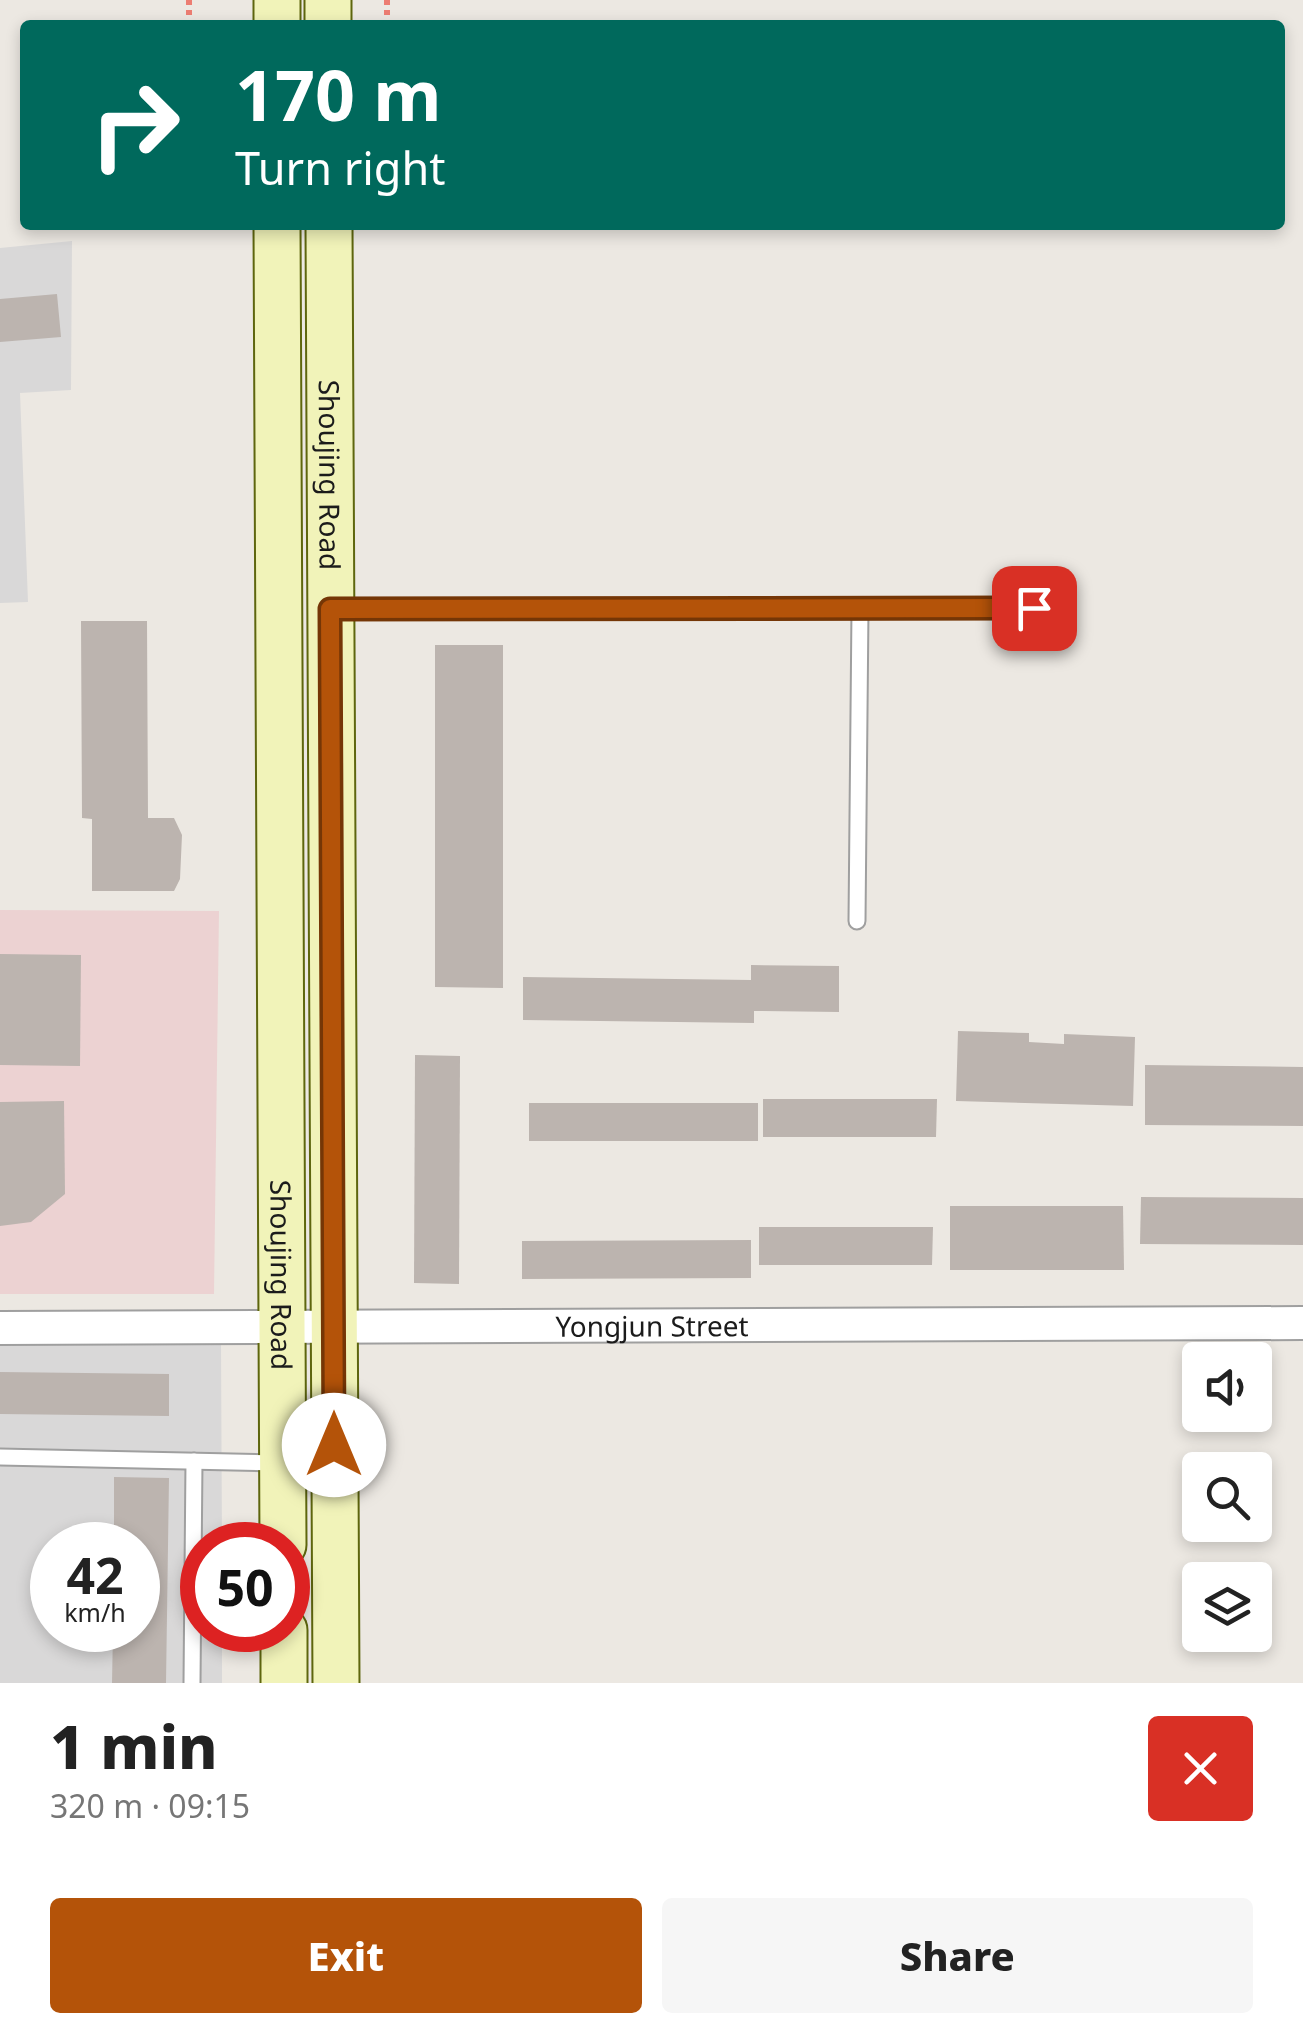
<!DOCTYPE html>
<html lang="en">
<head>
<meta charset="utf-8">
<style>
  body { margin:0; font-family:"Noto Sans",sans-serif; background:#f6f6f6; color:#222; height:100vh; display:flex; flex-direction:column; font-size:38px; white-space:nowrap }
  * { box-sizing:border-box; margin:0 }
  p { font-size:32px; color:#767676 }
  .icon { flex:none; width:55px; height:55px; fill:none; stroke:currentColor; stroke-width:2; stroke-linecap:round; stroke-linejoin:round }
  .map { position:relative; height:1683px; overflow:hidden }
  .drawer { display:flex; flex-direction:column; background:#fff; flex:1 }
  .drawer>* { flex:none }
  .banner { position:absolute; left:20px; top:20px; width:1265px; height:210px; border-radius:10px; box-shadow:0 5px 15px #0003; background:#00695c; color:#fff; overflow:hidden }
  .tools { position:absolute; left:1182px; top:1342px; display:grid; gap:20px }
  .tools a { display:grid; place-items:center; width:90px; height:90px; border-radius:10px; background:#fff; box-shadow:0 5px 15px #0003; font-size:50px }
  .speed { position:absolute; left:30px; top:1522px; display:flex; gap:20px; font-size:50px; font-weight:700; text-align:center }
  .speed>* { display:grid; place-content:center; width:130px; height:130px; border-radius:50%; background:#fff; box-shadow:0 5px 15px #0003; line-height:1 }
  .speed small { font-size:25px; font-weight:400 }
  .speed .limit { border:15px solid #d22; background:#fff; color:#111 }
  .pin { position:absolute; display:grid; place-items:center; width:85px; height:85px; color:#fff; margin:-42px; border-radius:20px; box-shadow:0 5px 15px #0006 }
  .me { position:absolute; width:110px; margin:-55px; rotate:0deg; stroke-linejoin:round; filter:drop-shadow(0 0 8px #0008) }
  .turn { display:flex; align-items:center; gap:35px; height:210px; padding:0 50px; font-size:45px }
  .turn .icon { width:130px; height:130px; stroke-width:2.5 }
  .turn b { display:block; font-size:70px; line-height:85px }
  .round { display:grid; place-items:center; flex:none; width:105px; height:105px; border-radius:10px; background:#f6f6f6 }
  .head { display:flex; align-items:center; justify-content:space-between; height:170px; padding:0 50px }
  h1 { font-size:60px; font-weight:800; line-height:75px }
  .button { display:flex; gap:20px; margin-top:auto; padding:20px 50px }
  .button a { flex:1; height:115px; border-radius:10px; background:#b45309; color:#fff; font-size:40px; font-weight:800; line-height:115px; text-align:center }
  .button a+a { background:#f6f6f6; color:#222 }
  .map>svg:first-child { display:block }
  .residential { fill:#d9d8d8; fill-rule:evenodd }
  .commercial { fill:#ecd2d2 }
  .building { fill:#bcb4af }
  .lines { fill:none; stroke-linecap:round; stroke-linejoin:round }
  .service-casing { stroke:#9f9f9f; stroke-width:19 }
  .minor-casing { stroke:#9f9f9f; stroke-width:36 }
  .secondary-casing { stroke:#5e660e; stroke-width:49 }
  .path { stroke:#ec7d72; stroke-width:6; stroke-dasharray:5 5; stroke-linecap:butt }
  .service { stroke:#fff; stroke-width:15 }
  .minor { stroke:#fff; stroke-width:32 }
  .secondary { stroke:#f1f3b9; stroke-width:45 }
  .route-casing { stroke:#753606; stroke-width:25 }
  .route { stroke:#b45309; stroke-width:18 }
  .labels { text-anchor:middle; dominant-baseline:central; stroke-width:10; stroke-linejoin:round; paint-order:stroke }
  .street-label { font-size:28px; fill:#1b1b1b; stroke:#fff }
</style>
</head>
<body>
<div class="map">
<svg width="1303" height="1683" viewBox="0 0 1303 1683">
  <rect width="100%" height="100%" fill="#ece8e2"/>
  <g class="residential">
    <polygon points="72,241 71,390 20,393 28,602 0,603 0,248"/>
    <path d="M0,1344H221L222,1545H202V1630H222V1683H0ZM52,1545H138V1630H52Z"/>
  </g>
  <polygon class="commercial" points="0,910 219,911 214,1294 0,1294"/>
  <g class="building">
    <polygon points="57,294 61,337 0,342 0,299"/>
    <polygon points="81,621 147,621 148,818 174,818 182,835 180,879 174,891 92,891 92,819 82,818"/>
    <polygon points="435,645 503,645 503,988 435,987"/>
    <polygon points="0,954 81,955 80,1066 0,1065"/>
    <polygon points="751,965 839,966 839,1012 754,1011 754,1023 523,1020 523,977 751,980"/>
    <polygon points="958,1031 1029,1033 1029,1042 1064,1044 1064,1034 1135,1037 1133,1106 956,1101"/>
    <polygon points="415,1055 460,1056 459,1284 414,1283"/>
    <polygon points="1145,1065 1303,1067 1303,1126 1145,1125"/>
    <polygon points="763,1099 937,1099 936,1137 763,1137"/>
    <polygon points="64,1101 65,1194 31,1222 0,1226 0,1102"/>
    <rect x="529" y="1103" width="229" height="38"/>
    <polygon points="1141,1197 1303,1198 1303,1245 1140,1244"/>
    <polygon points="950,1206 1123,1206 1124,1270 950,1270"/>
    <polygon points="759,1227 933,1227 932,1265 759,1265"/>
    <polygon points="751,1240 751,1278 522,1279 522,1241"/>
    <polygon points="0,1372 169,1374 169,1416 0,1414"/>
    <polygon points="114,1477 169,1478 166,1683 112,1683 113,1630 138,1630 138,1545 114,1545"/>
  </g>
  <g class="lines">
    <defs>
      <g id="service">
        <polyline points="334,609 1034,609"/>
        <polyline points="857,921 860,609"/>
        <polyline points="0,1457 279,1463"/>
        <polyline points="192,1683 194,1461"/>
      </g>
      <g id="minor">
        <path id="s1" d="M0,1328L1303,1323"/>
      </g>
      <g id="secondary">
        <polyline points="277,0 277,25"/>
        <polyline points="328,0 328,25"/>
        <path id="s2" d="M277,225L283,1545"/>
        <path id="s3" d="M329,225L336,1683"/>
        <polyline points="284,1630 284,1683"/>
      </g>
    </defs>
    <use href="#service" class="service-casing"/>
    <use href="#minor" class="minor-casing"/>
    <use href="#secondary" class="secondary-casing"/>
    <g class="path">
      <polyline points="189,25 189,0"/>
      <polyline points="387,25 387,0"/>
    </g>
    <use href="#service" class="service"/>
    <use href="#minor" class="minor"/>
    <use href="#secondary" class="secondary"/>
  </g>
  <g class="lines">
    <defs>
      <polyline id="route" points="334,1445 330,609 1034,608"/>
    </defs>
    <use href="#route" class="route-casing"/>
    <use href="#route" class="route"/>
  </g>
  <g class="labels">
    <g class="street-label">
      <text stroke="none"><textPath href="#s3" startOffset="250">Shoujing Road</textPath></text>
      <text stroke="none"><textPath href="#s2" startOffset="1050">Shoujing Road</textPath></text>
      <text stroke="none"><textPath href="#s1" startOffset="652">Yongjun Street</textPath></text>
    </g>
  </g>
</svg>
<div class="tools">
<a><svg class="icon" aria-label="sound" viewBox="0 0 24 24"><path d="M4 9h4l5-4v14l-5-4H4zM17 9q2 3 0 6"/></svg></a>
<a><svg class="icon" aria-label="search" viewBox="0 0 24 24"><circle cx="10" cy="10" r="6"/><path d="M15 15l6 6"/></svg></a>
<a><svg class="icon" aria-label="layers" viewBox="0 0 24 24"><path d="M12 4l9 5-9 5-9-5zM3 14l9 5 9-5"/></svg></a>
</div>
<div class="speed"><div>42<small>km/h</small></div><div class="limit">50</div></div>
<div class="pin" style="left:1034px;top:608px;background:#d93025"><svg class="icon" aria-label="arrive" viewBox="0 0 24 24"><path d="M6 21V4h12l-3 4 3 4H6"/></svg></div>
<svg class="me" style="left:334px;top:1445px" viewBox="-20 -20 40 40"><circle r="19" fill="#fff"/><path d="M0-13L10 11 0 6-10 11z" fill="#b45309"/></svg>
<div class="banner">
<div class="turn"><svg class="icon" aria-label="right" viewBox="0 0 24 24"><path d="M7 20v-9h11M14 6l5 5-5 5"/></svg><div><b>170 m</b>Turn right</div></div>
</div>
</div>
<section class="drawer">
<div class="head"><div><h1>1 min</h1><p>320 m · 09:15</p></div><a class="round" style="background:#d93025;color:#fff"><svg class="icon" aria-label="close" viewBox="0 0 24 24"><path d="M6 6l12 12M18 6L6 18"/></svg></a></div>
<div class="button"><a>Exit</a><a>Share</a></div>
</section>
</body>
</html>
